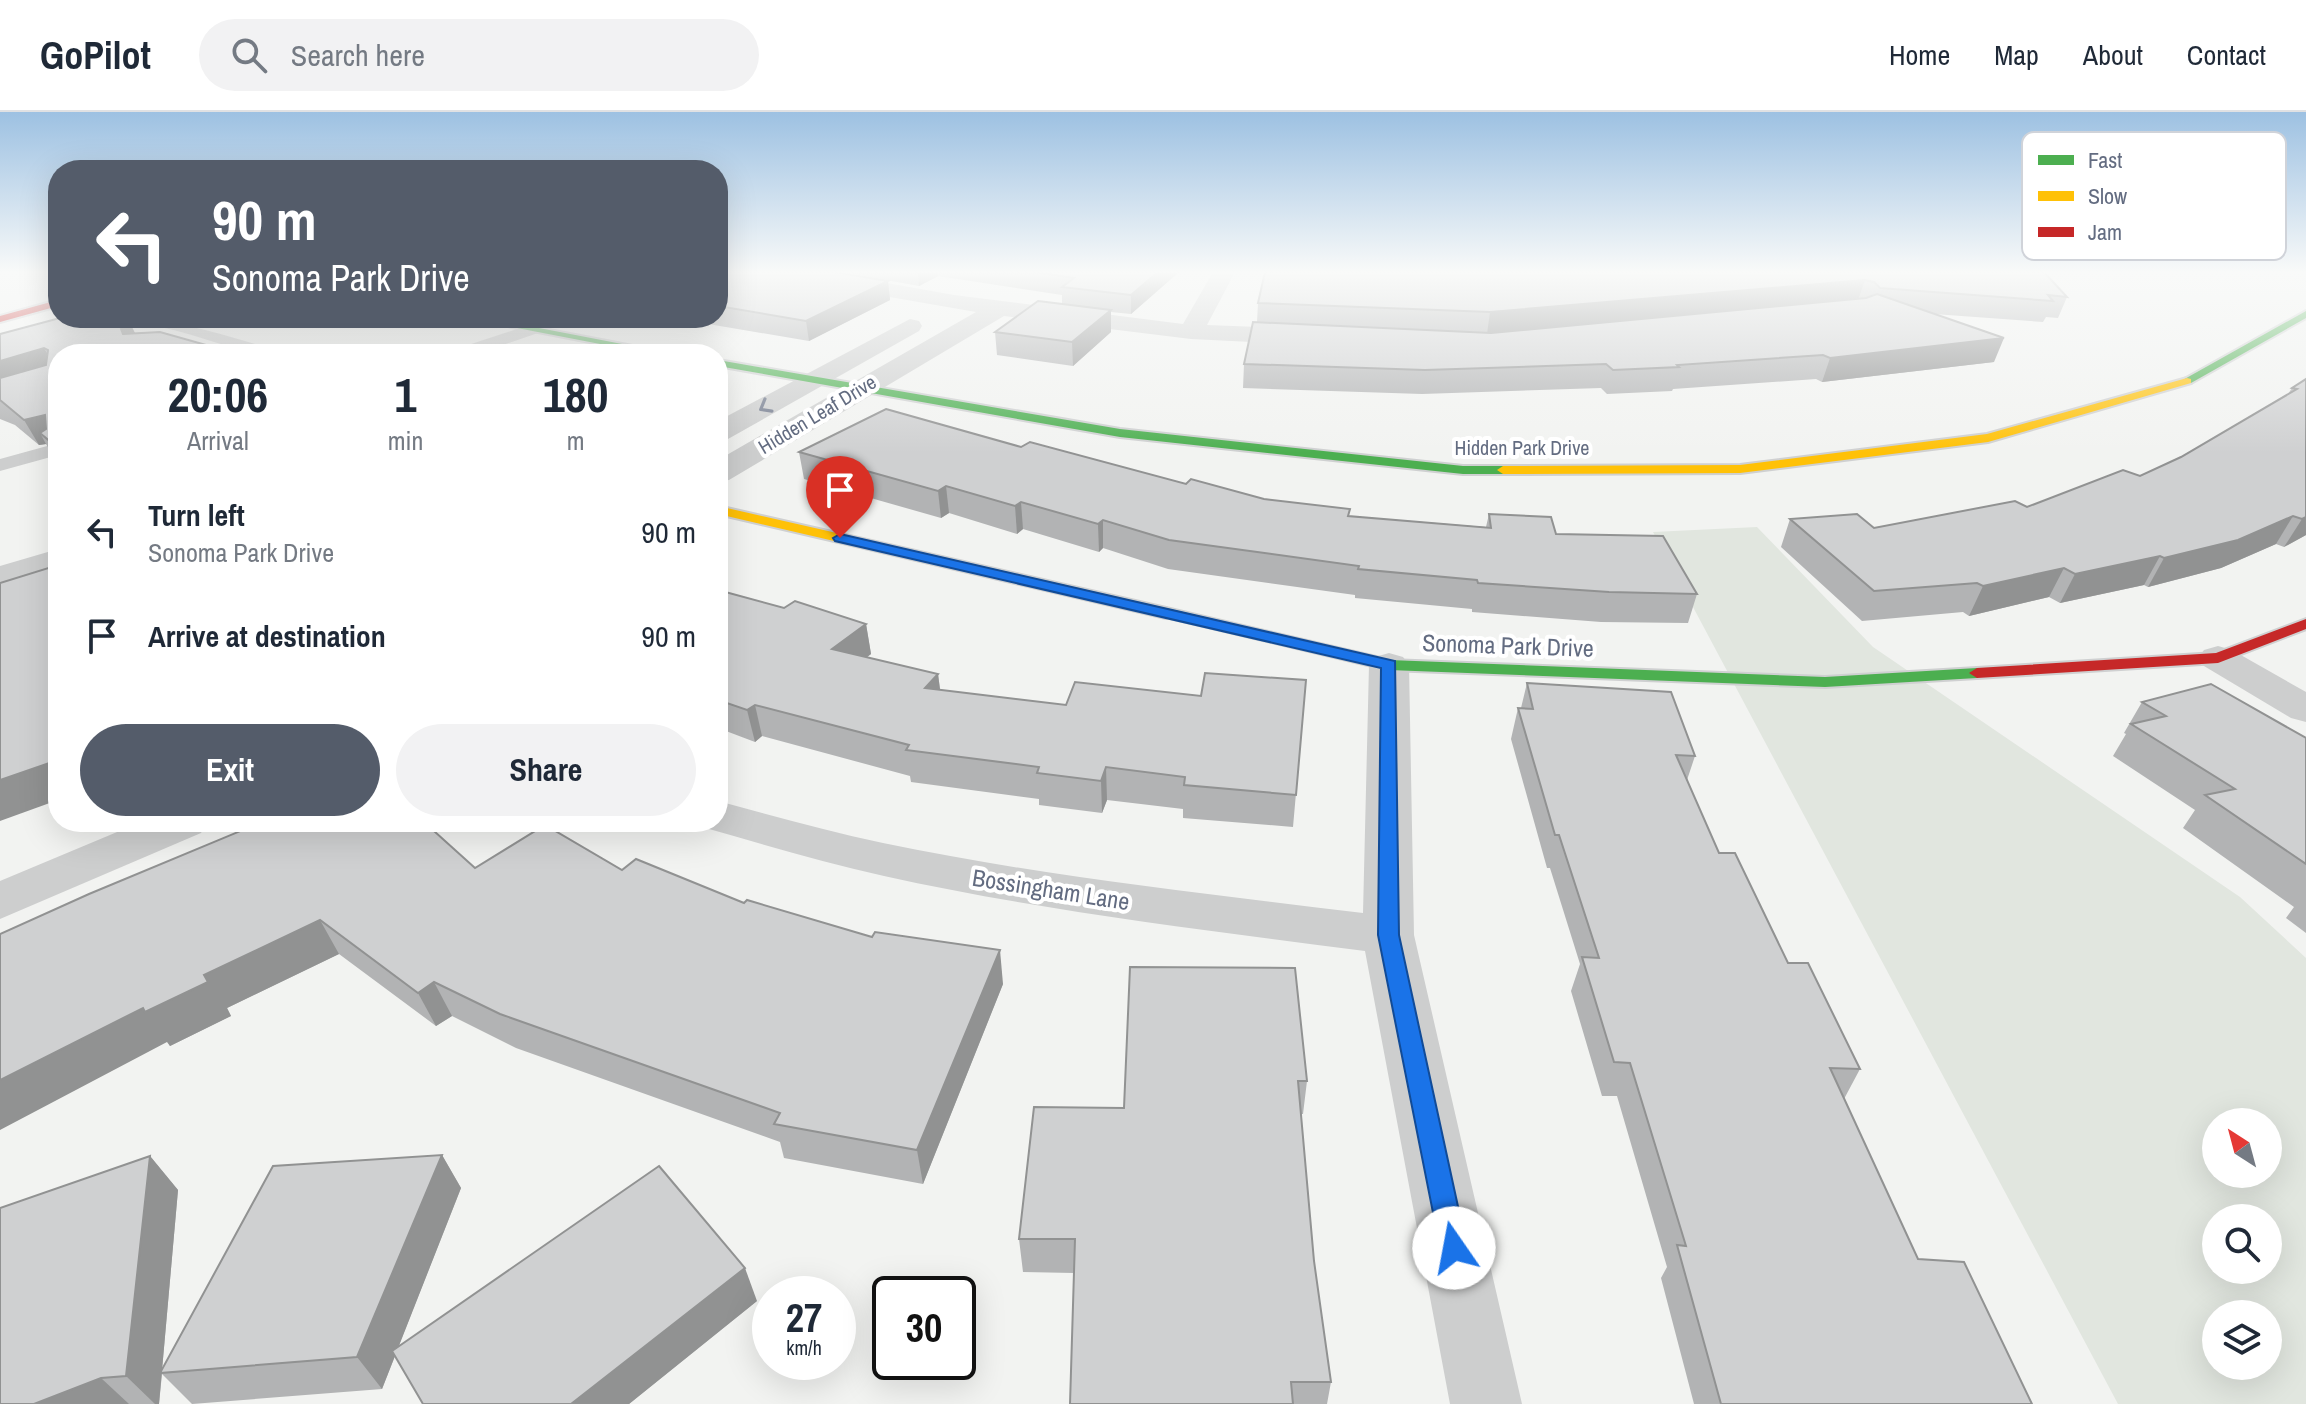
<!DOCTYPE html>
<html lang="en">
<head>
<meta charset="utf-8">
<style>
  body { margin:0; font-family:"Archivo Narrow",sans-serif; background:#f2f2f3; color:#1f2937; height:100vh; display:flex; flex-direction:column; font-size:30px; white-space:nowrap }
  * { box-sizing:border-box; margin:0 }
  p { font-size:26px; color:#747a83 }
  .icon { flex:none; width:44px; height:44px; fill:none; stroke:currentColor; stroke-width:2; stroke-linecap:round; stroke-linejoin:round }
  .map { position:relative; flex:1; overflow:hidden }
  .side { position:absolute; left:48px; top:232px; width:680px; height:488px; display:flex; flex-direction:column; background:#fff; border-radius:32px; box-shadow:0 8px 32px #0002 }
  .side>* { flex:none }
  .guide { position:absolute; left:48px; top:48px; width:680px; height:168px; border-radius:32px; box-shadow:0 8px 32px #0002; background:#545c6a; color:#fff; overflow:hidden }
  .needle { width:52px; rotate:324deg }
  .buttons { position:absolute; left:2202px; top:996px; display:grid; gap:16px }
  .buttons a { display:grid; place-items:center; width:80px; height:80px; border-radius:50%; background:#fff; box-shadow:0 8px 32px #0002; font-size:40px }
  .speed { position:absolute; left:752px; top:1164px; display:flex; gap:16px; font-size:40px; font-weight:700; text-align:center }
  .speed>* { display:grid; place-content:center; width:104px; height:104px; border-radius:50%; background:#fff; box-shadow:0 8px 32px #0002; line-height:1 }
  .speed small { font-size:20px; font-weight:400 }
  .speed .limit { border:4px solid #111; border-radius:12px; background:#fff; color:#111 }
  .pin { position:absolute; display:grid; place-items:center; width:68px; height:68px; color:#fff; margin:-82px -34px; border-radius:50% 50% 50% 0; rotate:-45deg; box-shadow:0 0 8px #0007 }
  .pin .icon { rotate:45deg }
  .me { position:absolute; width:88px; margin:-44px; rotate:348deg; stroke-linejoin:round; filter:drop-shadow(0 0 6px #0008) }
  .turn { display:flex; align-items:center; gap:28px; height:168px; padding:0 32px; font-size:36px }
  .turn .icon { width:104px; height:104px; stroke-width:2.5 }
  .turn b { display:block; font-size:56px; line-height:68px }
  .eta { display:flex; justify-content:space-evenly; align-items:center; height:136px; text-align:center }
  .eta b { font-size:48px; font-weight:700; line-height:56px }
  .cta { display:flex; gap:16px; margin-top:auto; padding:16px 32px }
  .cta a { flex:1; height:92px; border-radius:48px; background:#545c6a; color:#fff; font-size:32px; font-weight:700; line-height:92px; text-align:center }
  .cta a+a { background:#f2f2f3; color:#1f2937 }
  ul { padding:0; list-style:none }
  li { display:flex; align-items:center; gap:24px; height:104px; padding:0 32px }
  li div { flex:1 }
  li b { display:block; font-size:30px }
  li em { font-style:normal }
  header { display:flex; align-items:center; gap:48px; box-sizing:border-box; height:112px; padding:0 40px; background:#fff; border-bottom:2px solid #e0e1e3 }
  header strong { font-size:38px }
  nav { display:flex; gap:44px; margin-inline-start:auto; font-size:28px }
  .search { width:560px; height:72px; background:#f2f2f3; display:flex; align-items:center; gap:20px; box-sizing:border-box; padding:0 28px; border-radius:44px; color:#747a83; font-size:30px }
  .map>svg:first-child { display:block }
  .green { fill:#e1e6df; fill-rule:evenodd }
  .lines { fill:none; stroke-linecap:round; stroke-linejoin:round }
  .fast-casing { stroke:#cfd0d1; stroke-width:4 }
  .slow-casing { stroke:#cfd0d1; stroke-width:4 }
  .jam-casing { stroke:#cfd0d1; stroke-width:4 }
  .lane { fill:#cdcece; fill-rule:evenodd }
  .street { fill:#cdcece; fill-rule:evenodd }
  .fast { fill:#4caf50; fill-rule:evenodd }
  .slow { fill:#ffc107; fill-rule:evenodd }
  .jam { fill:#c62828; fill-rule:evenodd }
  .wall { fill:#b2b3b4 }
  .shaded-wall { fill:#919292 }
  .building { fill:#cfd0d1; stroke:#919292; stroke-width:2 }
  .oneway { stroke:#737b8d }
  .route { fill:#1a73e8; stroke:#114b97; stroke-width:2 }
  .labels { text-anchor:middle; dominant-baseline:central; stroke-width:8; stroke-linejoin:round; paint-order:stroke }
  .far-street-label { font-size:20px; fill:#636c81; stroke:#fff }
  .street-label { font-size:24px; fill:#636c81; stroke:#fff }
  .key { fill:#fff; stroke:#d0d3d9; stroke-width:2 }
  .key-label { font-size:22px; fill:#636c81 }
</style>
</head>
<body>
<header>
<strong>GoPilot</strong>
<div class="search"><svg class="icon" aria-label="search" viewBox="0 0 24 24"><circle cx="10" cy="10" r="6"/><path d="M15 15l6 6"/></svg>Search here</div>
<nav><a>Home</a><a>Map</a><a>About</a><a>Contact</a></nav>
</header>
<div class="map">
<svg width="2306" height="1292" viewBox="0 0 2306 1292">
  <rect width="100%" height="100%" fill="#f2f3f1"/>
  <path class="green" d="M1757,415L1873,535L2240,785L2306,846V1292H2118L1653,420ZM2216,1010H2268V1062H2216ZM2216,1106H2268V1158H2216ZM2216,1202H2268V1254H2216Z"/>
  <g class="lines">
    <defs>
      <g id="fast">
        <polygon points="2306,199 2306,206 2191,271 2181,269"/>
        <polygon points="466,206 487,206 674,242 652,242"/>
        <polygon points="718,248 1120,317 1463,354 1503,354 1509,358 1503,362 1463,362 1120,325 718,254"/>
        <polygon points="1166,496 1389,548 1825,565 1977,556 1985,561 1977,566 1825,575 1389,558 1161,504 1158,501"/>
      </g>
      <g id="slow">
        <polygon points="2187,266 2191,267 2191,271 1988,330 1740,361 1503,362 1497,358 1503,354 1740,353 1987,322"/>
        <polygon points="718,394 1166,496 1174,501 1166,506 718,402"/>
      </g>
      <g id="jam">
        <polygon points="58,188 58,194 0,210 0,204"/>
        <polygon points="2306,507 2306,517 2218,551 1977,566 1969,561 1977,556 2216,541"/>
      </g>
    </defs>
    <use href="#fast" class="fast-casing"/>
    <use href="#slow" class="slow-casing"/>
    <use href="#jam" class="jam-casing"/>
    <g class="lane">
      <path d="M115,206C172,206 222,222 275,238L278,242C230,242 186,215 138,212C121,211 100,219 83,222L75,217L77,213Z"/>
      <polygon points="532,212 540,217 538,221 476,242 450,242 453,238"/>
      <polygon points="58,331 58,343 0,359 0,347"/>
    </g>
    <g class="street">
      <polygon points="775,160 825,160 954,183 1183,212 1213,160 1235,160 1207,213 1311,217 1320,220 1324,225 1320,230 1311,233 1191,227 1004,204 729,368 718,370 718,348 976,200 786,167"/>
      <polygon points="910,207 919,209 922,214 919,219 728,327 718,330 718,309"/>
      <polygon points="58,437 58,459 0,477 0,454"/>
      <polygon points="2218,534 2232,538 2306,580 2306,610 2291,606 2204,554 2198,546 2204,538"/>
      <path d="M1389,541L1403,545L1409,553L1414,823L1522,1292H1450L1365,839C1204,818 1042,799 884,764C822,750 762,732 702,715L699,710H718V689C773,704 827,719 883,731C1041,764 1202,781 1363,801L1369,553L1375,545Z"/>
      <polygon points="141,710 207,710 201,721 0,807 0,769"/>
    </g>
    <use href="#fast" class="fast"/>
    <use href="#slow" class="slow"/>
    <use href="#jam" class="jam"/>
  </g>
  <g class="wall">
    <polygon points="718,160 888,169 890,188 809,229 673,206 718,206"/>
    <polygon points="843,160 1179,160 1131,202 1111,200 1111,220 1073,254 997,243 995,220 1062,192 1062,183 938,164 919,174"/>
    <polygon points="2044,160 2067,185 2058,206 2046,205 2043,210 1934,202 1994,250 1822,270 1816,267 1673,277 1672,279 1607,282 1601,276 1422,282 1243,276 1244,252 1257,210 1258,191"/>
    <polygon points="130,211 135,221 58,242 58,350 55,347 46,332 39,333 15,313 0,307 0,222"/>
    <polygon points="2306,267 2306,423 2284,435 2276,432 2221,456 2148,475 2144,473 2060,491 2049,485 1969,504 1963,500 1862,509 1781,435 1790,407 1874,416 2027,395 2140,364 2181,345 2288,282 2292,276"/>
    <polygon points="1021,335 1186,372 1349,404 1486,415 1489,402 1556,422 1697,482 1688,511 1601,510 1472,500 1472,497 1355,486 1355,483 1168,457 1103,436 1099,440 1023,417 1017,422 949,401 941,406 804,367 799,340"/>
    <polygon points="718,478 784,496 866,512 871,542 867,545 938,562 940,578 1066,593 1201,584 1306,568 1293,715 1183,706 1183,697 1107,688 1102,701 1039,693 1039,687 911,670 910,664 762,624 755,630 718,616"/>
    <polygon points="1527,571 1695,644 1687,668 1719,741 1788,851 1860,957 1844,987 1918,1147 2032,1292 1694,1292 1661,1166 1667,1155 1617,984 1602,984 1571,879 1580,852 1550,756 1547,756 1511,627 1518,596 1521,596"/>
    <polygon points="2142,590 2306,626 2306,821 2286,806 2294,795 2183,716 2195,698 2113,644 2126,622 2124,621"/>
    <polygon points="475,756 622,758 744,791 1003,872 923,1072 784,1046 780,1030 516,936 452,904 436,914 339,842 227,896 231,904 170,934 89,782"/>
    <polygon points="1130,855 1307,969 1303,1002 1301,1002 1314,1149 1331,1270 1327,1292 1070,1292 1074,1161 1023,1160 1019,1127 1124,996"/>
    <polygon points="442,1043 461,1076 399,1233 757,1189 629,1292 423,1292 395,1244 382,1277 192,1292 162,1262 159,1292 0,1292 150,1044 178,1078 162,1258"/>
  </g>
  <g class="shaded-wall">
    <polygon points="918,160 937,160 938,164 919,174"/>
    <polygon points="1158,160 1179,160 1131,202 1131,183"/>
    <polygon points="1865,168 1858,188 1487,222 1490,200"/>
    <polygon points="888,169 890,188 809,229 806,209"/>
    <polygon points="1111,198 1111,220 1073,254 1072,230"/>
    <polygon points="130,211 141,234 133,240 121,217"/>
    <polygon points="2004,226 1994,250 1822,270 1830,246"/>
    <polygon points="44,236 57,259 0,277 0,249"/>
    <polygon points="45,303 51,330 40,321 46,332 39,333 24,308"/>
    <polygon points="946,374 949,401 941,406 938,379"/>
    <polygon points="1021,390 1023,417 1017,422 1015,394"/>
    <polygon points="2293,404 2276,432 2221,456 2148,475 2164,446"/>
    <polygon points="2306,405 2306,423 2284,435 2302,407"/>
    <polygon points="1103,408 1103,436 1099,440 1098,412"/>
    <polygon points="2160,444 2144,473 2060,491 2075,462"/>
    <polygon points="2064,456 2049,485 1969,504 1983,474"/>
    <polygon points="866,512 871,542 838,567 832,537"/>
    <polygon points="938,562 942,593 925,576"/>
    <polygon points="755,593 762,624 755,630 747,598"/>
    <polygon points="58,648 58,688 0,709 0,668"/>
    <polygon points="1106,655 1107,688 1102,701 1101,669"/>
    <polygon points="320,808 339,842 227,896 231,904 170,934 167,930 0,1018 0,968 204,863"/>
    <polygon points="1000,838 1003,872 923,1072 917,1038"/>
    <polygon points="434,870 452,904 436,914 418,881"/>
    <polygon points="442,1043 461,1076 382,1277 357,1245"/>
    <polygon points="150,1044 178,1078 159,1292 155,1292 126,1264"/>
    <polygon points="745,1156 757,1189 629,1292 571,1292"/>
    <polygon points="101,1266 129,1292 34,1292"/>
  </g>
  <g class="building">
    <polygon points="718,160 834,160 888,169 806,209 718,194"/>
    <polygon points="1035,160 1158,160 1131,183 1062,175 1074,166"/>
    <polygon points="1265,160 2044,160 2067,185 2048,183 2053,189 1880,176 1874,170 1865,168 1490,200 1258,191"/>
    <polygon points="1877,182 2004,226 1830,246 1823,243 1677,253 1679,255 1613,258 1606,252 1425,258 1244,252 1253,210 1491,221 1866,186"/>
    <polygon points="1038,189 1111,198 1072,230 995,220"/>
    <polygon points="60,206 111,206 130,211 121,217 123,222 160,220 238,242 58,242 58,336 40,321 46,317 45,303 24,308 0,288 0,266 46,253 48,238 44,236 0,249 0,222"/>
    <polygon points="2306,267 2306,405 2302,407 2293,404 2238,428 2164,446 2160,444 2075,462 2064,456 1983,474 1977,471 1874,479 1790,407 1857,402 1874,416 2015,389 2027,395 2123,358 2140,364 2181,345 2297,277 2292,276"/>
    <polygon points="886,297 1021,335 1030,330 1186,372 1191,367 1264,387 1350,397 1348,404 1491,416 1489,402 1551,405 1556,422 1663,424 1697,482 1609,480 1478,471 1477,468 1358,457 1359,454 1169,428 1103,408 1098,412 1021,390 1015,394 946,374 938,379 799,340"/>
    <polygon points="58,453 58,648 0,668 0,471"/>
    <polygon points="718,478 784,496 795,489 866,512 832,537 938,562 925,576 1066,593 1075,570 1201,584 1205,561 1306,568 1296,683 1184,673 1185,665 1106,655 1101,669 1037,661 1039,655 906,638 909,633 755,593 747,598 718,588"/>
    <polygon points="1527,571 1671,580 1695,644 1676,643 1719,741 1735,741 1788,851 1808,851 1860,957 1830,956 1918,1147 1964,1150 2032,1292 1721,1292 1677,1133 1686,1134 1630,951 1614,950 1582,845 1599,846 1559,723 1555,723 1518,596 1533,597"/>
    <polygon points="2211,572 2306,626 2306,752 2205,683 2235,677 2131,612 2166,604 2142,590"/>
    <polygon points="262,710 424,710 475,756 545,713 622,758 636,747 744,791 747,788 872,825 875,820 1000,838 917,1038 774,1012 780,1001 500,902 434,870 418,881 320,808 204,863 208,870 145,900 143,896 0,968 0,822 89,782"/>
    <polygon points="1130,855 1295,856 1307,969 1298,969 1314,1149 1331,1270 1291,1270 1293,1292 1070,1292 1075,1127 1019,1127 1034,995 1124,996"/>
    <polygon points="442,1043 357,1245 160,1261 273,1054"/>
    <polygon points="150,1044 126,1264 101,1266 34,1292 0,1292 0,1096"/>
    <polygon points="659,1054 745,1156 571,1292 423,1292 392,1239"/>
  </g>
  <defs><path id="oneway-chevron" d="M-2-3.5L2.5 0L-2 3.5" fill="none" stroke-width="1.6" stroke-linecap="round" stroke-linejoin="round" transform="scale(2)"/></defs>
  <use class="oneway" href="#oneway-chevron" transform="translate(765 295) rotate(150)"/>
  <linearGradient id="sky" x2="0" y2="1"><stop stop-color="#9dc1e2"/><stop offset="0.47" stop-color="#f9faf9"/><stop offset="1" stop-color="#f9faf9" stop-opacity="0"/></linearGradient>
  <rect width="2306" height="341" fill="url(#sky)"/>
  <polygon class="route" points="840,422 1395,549 1399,823 1467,1136 1463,1145 1454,1148 1444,1145 1440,1136 1378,823 1381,556 835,429 833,426"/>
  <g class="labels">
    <g class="far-street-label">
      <text transform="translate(817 302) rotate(-31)">Hidden Leaf Drive</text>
      <text x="1522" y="335">Hidden Park Drive</text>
    </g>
    <g class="street-label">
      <text transform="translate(1508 533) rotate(2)">Sonoma Park Drive</text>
      <text transform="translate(1051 777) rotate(9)">Bossingham Lane</text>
    </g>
  </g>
  <rect x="2022" y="20" width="264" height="128" rx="12" class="key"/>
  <rect x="2038" y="43" width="36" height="10" fill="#4caf50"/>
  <rect x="2038" y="79" width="36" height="10" fill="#ffc107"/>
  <rect x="2038" y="115" width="36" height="10" fill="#c62828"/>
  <g class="key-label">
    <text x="2088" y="56">Fast</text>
    <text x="2088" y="92">Slow</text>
    <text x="2088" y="128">Jam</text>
  </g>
</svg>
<div class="buttons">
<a><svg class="needle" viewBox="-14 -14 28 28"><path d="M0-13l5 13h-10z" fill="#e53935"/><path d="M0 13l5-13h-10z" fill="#747a83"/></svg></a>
<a><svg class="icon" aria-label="search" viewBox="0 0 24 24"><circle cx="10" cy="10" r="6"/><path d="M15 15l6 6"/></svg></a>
<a><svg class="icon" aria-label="layers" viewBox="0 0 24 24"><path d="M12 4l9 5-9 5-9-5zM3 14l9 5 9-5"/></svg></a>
</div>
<div class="speed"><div>27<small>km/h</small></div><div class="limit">30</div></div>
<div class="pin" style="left:840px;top:426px;background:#d93025"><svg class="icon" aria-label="arrive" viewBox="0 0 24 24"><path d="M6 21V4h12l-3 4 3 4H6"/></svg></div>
<svg class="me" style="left:1454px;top:1136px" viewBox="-20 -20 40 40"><circle r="19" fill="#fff"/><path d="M0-13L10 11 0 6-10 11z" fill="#1a73e8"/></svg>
<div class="guide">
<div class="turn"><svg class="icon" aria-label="left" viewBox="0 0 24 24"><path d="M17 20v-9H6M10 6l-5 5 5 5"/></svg><div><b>90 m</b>Sonoma Park Drive</div></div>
</div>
<section class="side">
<div class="eta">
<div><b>20:06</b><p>Arrival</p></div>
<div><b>1</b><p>min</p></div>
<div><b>180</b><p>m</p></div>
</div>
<ul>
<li><svg class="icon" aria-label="left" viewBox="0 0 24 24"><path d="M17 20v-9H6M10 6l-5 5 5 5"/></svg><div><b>Turn left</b><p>Sonoma Park Drive</p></div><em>90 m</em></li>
<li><svg class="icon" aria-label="arrive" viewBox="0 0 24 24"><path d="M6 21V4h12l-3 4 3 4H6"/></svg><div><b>Arrive at destination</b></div><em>90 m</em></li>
</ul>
<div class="cta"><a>Exit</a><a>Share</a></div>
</section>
</div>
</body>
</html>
